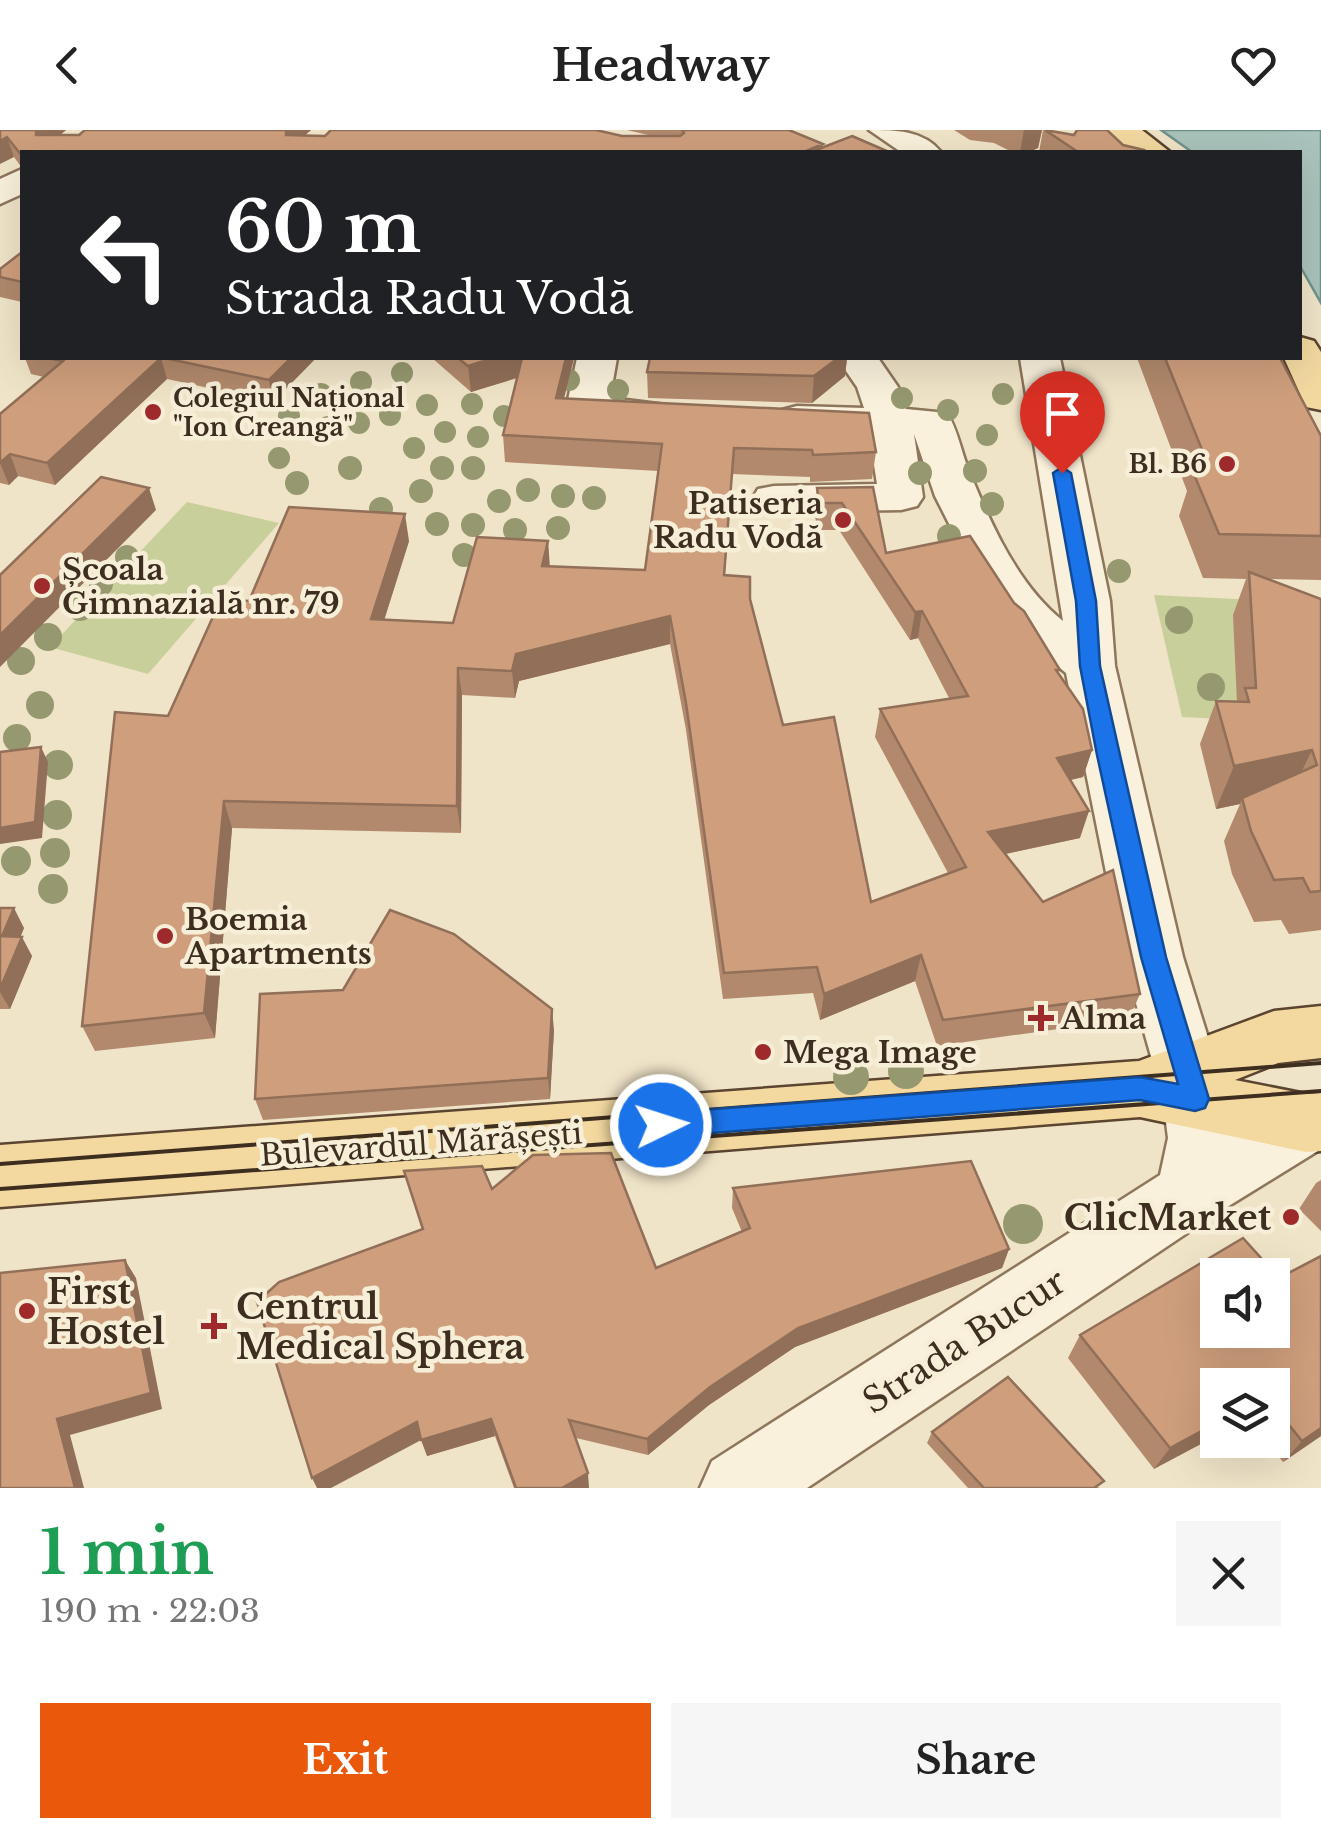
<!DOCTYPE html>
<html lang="en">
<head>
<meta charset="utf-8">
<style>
  body { margin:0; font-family:"Libre Baskerville",serif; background:#f6f6f6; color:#222; height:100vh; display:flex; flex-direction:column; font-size:38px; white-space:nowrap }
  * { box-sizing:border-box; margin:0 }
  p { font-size:32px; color:#767676 }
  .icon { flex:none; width:55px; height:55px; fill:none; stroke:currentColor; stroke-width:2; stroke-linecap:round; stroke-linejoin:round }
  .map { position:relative; height:1358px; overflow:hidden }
  .drawer { display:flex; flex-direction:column; background:#fff; flex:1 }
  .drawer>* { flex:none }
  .banner { position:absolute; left:20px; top:20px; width:1282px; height:210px; border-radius:0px; box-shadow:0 10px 40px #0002; background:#202124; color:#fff; overflow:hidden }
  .tools { position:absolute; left:1200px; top:1128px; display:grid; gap:20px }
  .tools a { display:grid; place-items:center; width:90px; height:90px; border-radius:0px; background:#fff; box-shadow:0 10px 40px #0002; font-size:50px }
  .pin { position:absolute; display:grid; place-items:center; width:85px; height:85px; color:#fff; margin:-102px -42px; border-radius:50% 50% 50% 0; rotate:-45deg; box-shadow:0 0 10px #0007 }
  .pin .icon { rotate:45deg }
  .me { position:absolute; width:110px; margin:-55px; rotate:86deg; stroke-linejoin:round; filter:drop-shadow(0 0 8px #0008) }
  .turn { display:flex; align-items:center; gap:35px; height:210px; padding:0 40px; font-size:45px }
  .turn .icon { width:130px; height:130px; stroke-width:2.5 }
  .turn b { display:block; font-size:70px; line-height:85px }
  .round { display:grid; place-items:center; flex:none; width:105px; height:105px; border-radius:0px; background:#f6f6f6 }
  .head { display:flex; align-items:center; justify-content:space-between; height:170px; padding:0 40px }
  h1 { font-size:60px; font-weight:800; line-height:75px; color:#1e9e55 }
  .primary-button { display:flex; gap:20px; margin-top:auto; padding:20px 40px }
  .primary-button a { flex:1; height:115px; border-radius:0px; background:#ea580c; color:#fff; font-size:40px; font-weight:800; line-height:115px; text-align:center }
  .primary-button a+a { background:#f6f6f6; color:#222 }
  header { display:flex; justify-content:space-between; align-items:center; height:130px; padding:0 40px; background:#fff; font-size:45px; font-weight:800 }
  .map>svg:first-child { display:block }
  .green { fill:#c9cf9b }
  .water { fill:#a9c4bc; stroke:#6f938a; stroke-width:2.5 }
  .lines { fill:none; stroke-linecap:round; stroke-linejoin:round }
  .minor-casing { stroke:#8d765c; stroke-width:5 }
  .major-casing { stroke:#5b4430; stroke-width:5 }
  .minor { fill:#faf1dc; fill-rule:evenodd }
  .major { fill:#f3d9a0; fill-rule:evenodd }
  .tram { stroke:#3d2e20; stroke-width:4 }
  .tree { fill:#96986f }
  .wall { fill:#b2896c }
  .shaded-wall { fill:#916f58 }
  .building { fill:#cf9f7d; stroke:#916f58; stroke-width:2.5; fill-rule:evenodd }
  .route { fill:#1a73e8; stroke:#114b97; stroke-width:2.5 }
  .poi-dot { fill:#9e2a2b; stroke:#f7eed8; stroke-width:4 }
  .labels { text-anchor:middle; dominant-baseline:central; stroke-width:9; stroke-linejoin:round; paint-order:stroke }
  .far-poi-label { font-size:25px; font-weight:bold; fill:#3d2e20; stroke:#f7eed8; text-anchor:start }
  .poi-label { font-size:30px; font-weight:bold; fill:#3d2e20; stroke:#f7eed8; text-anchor:start }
  .street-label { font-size:30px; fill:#3d2e20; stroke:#f7eed8 }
  .near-poi-label { font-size:35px; font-weight:bold; fill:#3d2e20; stroke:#f7eed8; text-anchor:start }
  .near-street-label { font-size:35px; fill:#3d2e20; stroke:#f7eed8 }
</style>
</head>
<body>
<header><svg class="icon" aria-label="back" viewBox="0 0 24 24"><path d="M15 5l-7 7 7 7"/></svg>Headway<svg class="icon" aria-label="heart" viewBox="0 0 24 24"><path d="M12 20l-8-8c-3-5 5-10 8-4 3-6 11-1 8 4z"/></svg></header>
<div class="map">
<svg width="1321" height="1358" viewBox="0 0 1321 1358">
  <rect width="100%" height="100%" fill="#f0e4c8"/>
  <g class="green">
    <polygon points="187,372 279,393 148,544 50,517"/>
    <polygon points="1154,465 1321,473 1321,594 1182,587"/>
  </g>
  <polygon class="water" points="1161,0 1321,0 1321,173 1300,136 1300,22 1192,22"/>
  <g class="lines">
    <defs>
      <g id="minor">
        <path d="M869,0C895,0 923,0 941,22H901Z"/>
        <polygon points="22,39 22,64 0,74 0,49"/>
        <polygon points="577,228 617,228 610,268 666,275 672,284 666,293 651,297 572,288 566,279"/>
        <path d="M837,228H878L898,257L906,279L947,283C958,300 961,322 969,341C991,394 1017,454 1063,491L1020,228H1060L1110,471L1115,536L1183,827L1227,969L1233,1002L1283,973L1306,964L1321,970V1019L1214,1085L807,1358H700L712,1331L1160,1045L1168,1008L1163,969L1123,827L1066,543L1011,498L977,449L935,366L914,304L923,367L917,376L901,380L774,382L758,379L752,369L758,359L774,356L877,354L869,303L782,298L776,289L782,280L797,276L864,278L857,257Z"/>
      </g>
      <g id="major">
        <polygon points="1104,0 1142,0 1170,22 1132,22"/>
        <polygon points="1300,207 1314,211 1321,222 1321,280 1306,277 1284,228 1300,228"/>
        <polygon points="1321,876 1321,928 1278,933 1235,950 1306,964 1321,963 1321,1021 1306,1022 1140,987 0,1077 0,1015 1139,931 1274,881"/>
      </g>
    </defs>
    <use href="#minor" class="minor-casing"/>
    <use href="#major" class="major-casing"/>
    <use href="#minor" class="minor"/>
    <use href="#major" class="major"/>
    <g class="tram">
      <polyline points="0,1034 1321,933"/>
      <polyline points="0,1059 1321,961"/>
    </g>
  </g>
  <g class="tree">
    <circle cx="402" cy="243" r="11"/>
    <circle cx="569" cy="250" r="11"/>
    <circle cx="361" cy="252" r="11"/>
    <circle cx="618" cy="260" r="11"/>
    <circle cx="321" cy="264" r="11"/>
    <circle cx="1003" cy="264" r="11"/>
    <circle cx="902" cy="268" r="11"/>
    <circle cx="472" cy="274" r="11"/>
    <circle cx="427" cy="275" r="11"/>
    <circle cx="948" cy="280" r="11"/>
    <circle cx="390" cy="285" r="11"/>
    <circle cx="289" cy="286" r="11"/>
    <circle cx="504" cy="286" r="11"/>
    <circle cx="359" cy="293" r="11"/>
    <circle cx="328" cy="297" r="11"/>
    <circle cx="445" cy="302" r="11"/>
    <circle cx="987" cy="305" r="11"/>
    <circle cx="478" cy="307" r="11"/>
    <circle cx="414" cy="318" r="11"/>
    <circle cx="279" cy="328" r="11"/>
    <circle cx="350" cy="338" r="12"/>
    <circle cx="442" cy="338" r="12"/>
    <circle cx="473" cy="338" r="12"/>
    <circle cx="975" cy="341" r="12"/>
    <circle cx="920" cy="343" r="12"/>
    <circle cx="297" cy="353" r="12"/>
    <circle cx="528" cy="360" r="12"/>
    <circle cx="421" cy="361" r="12"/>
    <circle cx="563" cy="366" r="12"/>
    <circle cx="594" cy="368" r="12"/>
    <circle cx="499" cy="371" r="12"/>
    <circle cx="992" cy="374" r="12"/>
    <circle cx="381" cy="379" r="12"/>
    <circle cx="437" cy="394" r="12"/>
    <circle cx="473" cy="395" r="12"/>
    <circle cx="558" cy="398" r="12"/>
    <circle cx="515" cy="400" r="12"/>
    <circle cx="949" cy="406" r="12"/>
    <circle cx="464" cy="425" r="12"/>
    <circle cx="127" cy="427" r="12"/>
    <circle cx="1119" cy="441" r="12"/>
    <circle cx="101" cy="454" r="12"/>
    <circle cx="80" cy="477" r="14"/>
    <circle cx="1179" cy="490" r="14"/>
    <circle cx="48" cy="507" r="14"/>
    <circle cx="21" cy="531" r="14"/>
    <circle cx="1211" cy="557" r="14"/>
    <circle cx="40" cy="575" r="14"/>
    <circle cx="17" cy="608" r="14"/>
    <circle cx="58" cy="635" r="15"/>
    <circle cx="57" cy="685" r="15"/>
    <circle cx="55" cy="723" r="15"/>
    <circle cx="16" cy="731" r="15"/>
    <circle cx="53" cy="759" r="15"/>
    <circle cx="906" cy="941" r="18"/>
    <circle cx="851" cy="947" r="18"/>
    <circle cx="1023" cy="1094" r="20"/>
  </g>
  <g class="wall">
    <polygon points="0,0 66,0 60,5 79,5 85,0 311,0 305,5 652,6 627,0 789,0 823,14 823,18 889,22 22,22 22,38 14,27"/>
    <polygon points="954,0 1042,0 1038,18 1029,22 1012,22 994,13 970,10"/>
    <polygon points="1043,0 1123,15 1147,22 1039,22"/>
    <polygon points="22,122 22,172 0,167 0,139"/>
    <polygon points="25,228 316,228 273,272 167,249 55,355 18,346 9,355 0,353 0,284 44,247 31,244"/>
    <polygon points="432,228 574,228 564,269 876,322 872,349 810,352 810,347 732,344 725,445 750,469 783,595 871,772 948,743 875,607 880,579 949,568 918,508 910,510 839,400 817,400 815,385 817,358 873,357 886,423 1059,545 1092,620 1083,647 1070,650 1080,708 1005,724 1043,772 1140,864 1129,889 937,916 915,851 820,890 813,863 723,869 686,600 670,514 519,551 515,568 462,565 461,703 232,698 215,908 95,921 82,896 168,586 249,471 409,411 384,490 453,493 548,411 549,436 645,440 658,341 505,332 503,305 517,248 471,262"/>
    <polygon points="650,228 847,228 845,246 812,273 648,268 647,242"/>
    <polygon points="1137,228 1280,228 1321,306 1321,450 1268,449 1321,469 1321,800 1289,804 1281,790 1254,792 1232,744 1224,711 1240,674 1216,679 1200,614 1216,571 1237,572 1233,485 1246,449 1203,448 1179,386 1187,361"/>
    <polygon points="0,778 24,798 20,807 32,826 10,879 0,879"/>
    <polygon points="554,900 550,969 263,990 255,969"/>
    <polygon points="404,1041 492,1059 656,1138 742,1102 732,1078 733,1058 1009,1119 1002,1138 795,1217 709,1275 648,1325 576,1308 589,1358 514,1358 495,1306 427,1326 422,1100"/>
    <polygon points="1321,1050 1321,1101 1299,1079 1316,1053"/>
    <polygon points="1243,1108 1321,1306 1283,1332 1265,1310 1272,1310 1272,1255 1154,1339 1068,1228 1080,1205"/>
    <polygon points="932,1302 1100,1358 968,1358 927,1313"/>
  </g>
  <g class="shaded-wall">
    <polygon points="36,0 66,0 43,19 36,5"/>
    <polygon points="286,0 311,0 289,19 289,22"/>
    <polygon points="1024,0 1042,0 1038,18 1029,22 1020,22"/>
    <polygon points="7,7 14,27 0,34 0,11"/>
    <polygon points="161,228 167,249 55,355 47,333"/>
    <polygon points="291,228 316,228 273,272 269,250"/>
    <polygon points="494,228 525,228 526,245 471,262 468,236"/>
    <polygon points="566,228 574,228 557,295 556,268"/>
    <polygon points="838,228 847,228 845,246 812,273 814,246"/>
    <polygon points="10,324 18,346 9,355 0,333"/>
    <polygon points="149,358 156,380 0,537 0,505"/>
    <polygon points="405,384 409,411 376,516 371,489"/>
    <polygon points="548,411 550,438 542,436"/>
    <polygon points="922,481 918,508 910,510 915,482"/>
    <polygon points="670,486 670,514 519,551 515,568 512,541 516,524"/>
    <polygon points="458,538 462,565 461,703 457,676"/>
    <polygon points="41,617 48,632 42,708 0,714 0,698"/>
    <polygon points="1092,620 1083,647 1049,655 1057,628"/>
    <polygon points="1312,620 1291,663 1242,668 1240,674 1216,679 1234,636"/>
    <polygon points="224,671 232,698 215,908 204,883"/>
    <polygon points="1089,681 1080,708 981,729 988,702"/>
    <polygon points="14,778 24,798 13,825 2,806"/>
    <polygon points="22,807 32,826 10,879 0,862 0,859"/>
    <polygon points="921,825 915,851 820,890 824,864"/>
    <polygon points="552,879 554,900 550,969 548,948"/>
    <polygon points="1009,1119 1002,1138 795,1217 709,1275 648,1325 647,1309 710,1257 798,1198"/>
    <polygon points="125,1130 136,1148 162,1279 70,1305 84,1358 75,1358 57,1289"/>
    <polygon points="491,1289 495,1306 427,1326 421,1310"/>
    <polygon points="417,1292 423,1309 331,1358 317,1358 312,1348"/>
    <polygon points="1218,1292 1218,1305 1154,1339 1170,1318"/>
    <polygon points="1321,1298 1321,1306 1283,1332 1302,1311"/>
    <polygon points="588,1343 589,1358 562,1358"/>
  </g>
  <g class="building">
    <polygon points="0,0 36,0 36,5 79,5 85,0 286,0 286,5 325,6 331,0 596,0 622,6 680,6 684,3 682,0 789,0 823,14 804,22 22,22 22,26 7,7 0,11"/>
    <polygon points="1045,0 1074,5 1077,0 1107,0 1123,15 1144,20 1147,22 1078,22"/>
    <polygon points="852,6 889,22 811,22"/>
    <polygon points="22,122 22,152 0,147 0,139"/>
    <polygon points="47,228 161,228 47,333 10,324 0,333 0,284 63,231"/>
    <polygon points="164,228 291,228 269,250"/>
    <polygon points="458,228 494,228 468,236"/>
    <polygon points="522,228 566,228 556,268 869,283 876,322 813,325 812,320 734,318 724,445 750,447 750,469 783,595 834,587 871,772 966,737 880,579 968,566 922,481 915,482 842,373 819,373 817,358 873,357 886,423 970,406 1014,473 1024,481 1060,540 1056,540 1083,579 1092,620 1057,628 1089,681 988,702 1043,772 1113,740 1140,864 943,890 921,825 824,864 817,837 724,843 686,573 670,486 516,524 512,541 458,538 457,676 224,671 204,883 82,896 115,582 168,586 221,469 249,471 289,377 405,384 371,489 453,493 477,407 548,411 542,436 645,440 662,314 503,305"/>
    <polygon points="650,228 838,228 814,246 647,242"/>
    <polygon points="1165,228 1280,228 1321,306 1321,406 1219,404 1193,342 1205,327"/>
    <polygon points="101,347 149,358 0,505 0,445"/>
    <polygon points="1249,442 1321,469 1321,761 1310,762 1303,748 1274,750 1251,701 1242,668 1317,635 1312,620 1234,636 1216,571 1249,572 1245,558 1256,558"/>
    <polygon points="41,617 35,692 0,698 0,622"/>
    <polygon points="0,778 14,778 2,806 22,807 0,859"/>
    <polygon points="390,780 454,804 552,879 548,948 255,969 260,864 343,860"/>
    <polygon points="611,1023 656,1138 750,1098 733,1058 971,1031 1009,1119 798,1198 710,1257 647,1309 569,1290 588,1343 562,1358 516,1358 491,1289 421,1310 417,1292 312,1348 257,1172 279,1152 423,1099 404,1041 482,1036 492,1059 533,1025"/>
    <path d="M1243,1108L1279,1148L1321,1126V1298L1302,1311L1272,1274V1255H1218V1292L1170,1318L1080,1205ZM1218,1145H1272V1200H1218Z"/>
    <polygon points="125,1130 151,1263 57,1289 75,1358 0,1358 0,1143"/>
    <polygon points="1008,1247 1104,1351 1094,1358 984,1358 932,1302"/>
  </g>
  <polygon class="route" points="1062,337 1071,343 1096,471 1100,536 1120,625 1166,827 1209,969 1205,978 1195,981 1140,970 661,1007 652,1004 648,995 652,987 661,983 1140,947 1178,954 1141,827 1097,625 1080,536 1076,471 1053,343"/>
  <g class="poi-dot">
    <circle cx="153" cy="282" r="10"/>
    <circle cx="1227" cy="334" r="10"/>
    <circle cx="843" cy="390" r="10"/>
    <circle cx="42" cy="456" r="10"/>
    <circle cx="165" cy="806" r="10"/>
    <path d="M1036 873h10v10h10v10h-10v10h-10v-10h-10v-10h10z"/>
    <circle cx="763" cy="922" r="10"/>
    <circle cx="1291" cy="1087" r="10"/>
    <circle cx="27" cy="1181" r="10"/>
    <path d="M209 1181h10v10h10v10h-10v10h-10v-10h-10v-10h10z"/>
  </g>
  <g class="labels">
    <g class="far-poi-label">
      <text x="173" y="268">Colegiul Național<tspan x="173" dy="29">"Ion Creangă"</tspan></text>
      <text x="1207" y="334" text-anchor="end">Bl. B6</text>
    </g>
    <g class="poi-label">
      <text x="823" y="373" text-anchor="end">Patiseria<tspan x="823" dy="34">Radu Vodă</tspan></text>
      <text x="62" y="439">Școala<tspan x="62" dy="34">Gimnazială nr. 79</tspan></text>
      <text x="185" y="789">Boemia<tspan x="185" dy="34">Apartments</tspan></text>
      <text x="1061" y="888">Alma</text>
      <text x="783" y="922">Mega Image</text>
    </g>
    <g class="street-label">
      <text transform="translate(421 1014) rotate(-4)">Bulevardul Mărășești</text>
    </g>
    <g class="near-poi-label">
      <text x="1271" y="1087" text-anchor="end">ClicMarket</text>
      <text x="47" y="1161">First<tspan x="47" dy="40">Hostel</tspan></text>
      <text x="236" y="1176">Centrul<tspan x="236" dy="40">Medical Sphera</tspan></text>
    </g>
    <g class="near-street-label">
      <text transform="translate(964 1211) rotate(-33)">Strada Bucur</text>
    </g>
  </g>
</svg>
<div class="tools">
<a><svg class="icon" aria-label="sound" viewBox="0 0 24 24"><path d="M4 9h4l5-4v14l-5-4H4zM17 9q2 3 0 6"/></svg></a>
<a><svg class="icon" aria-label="layers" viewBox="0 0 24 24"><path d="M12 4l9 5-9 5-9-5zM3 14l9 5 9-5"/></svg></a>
</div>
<div class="pin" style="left:1062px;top:343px;background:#d93025"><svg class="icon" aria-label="arrive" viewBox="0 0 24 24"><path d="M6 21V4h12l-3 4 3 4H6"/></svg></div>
<svg class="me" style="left:661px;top:995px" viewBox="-20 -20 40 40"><circle r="17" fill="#1a73e8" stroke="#fff" stroke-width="3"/><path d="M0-11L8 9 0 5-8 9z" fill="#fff"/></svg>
<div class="banner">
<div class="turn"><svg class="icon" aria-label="left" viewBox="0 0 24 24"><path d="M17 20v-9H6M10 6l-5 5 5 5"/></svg><div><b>60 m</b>Strada Radu Vodă</div></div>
</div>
</div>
<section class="drawer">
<div class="head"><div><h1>1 min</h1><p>190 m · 22:03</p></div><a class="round"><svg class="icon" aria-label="close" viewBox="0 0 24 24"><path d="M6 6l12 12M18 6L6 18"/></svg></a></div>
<div class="primary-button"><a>Exit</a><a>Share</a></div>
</section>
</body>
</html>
